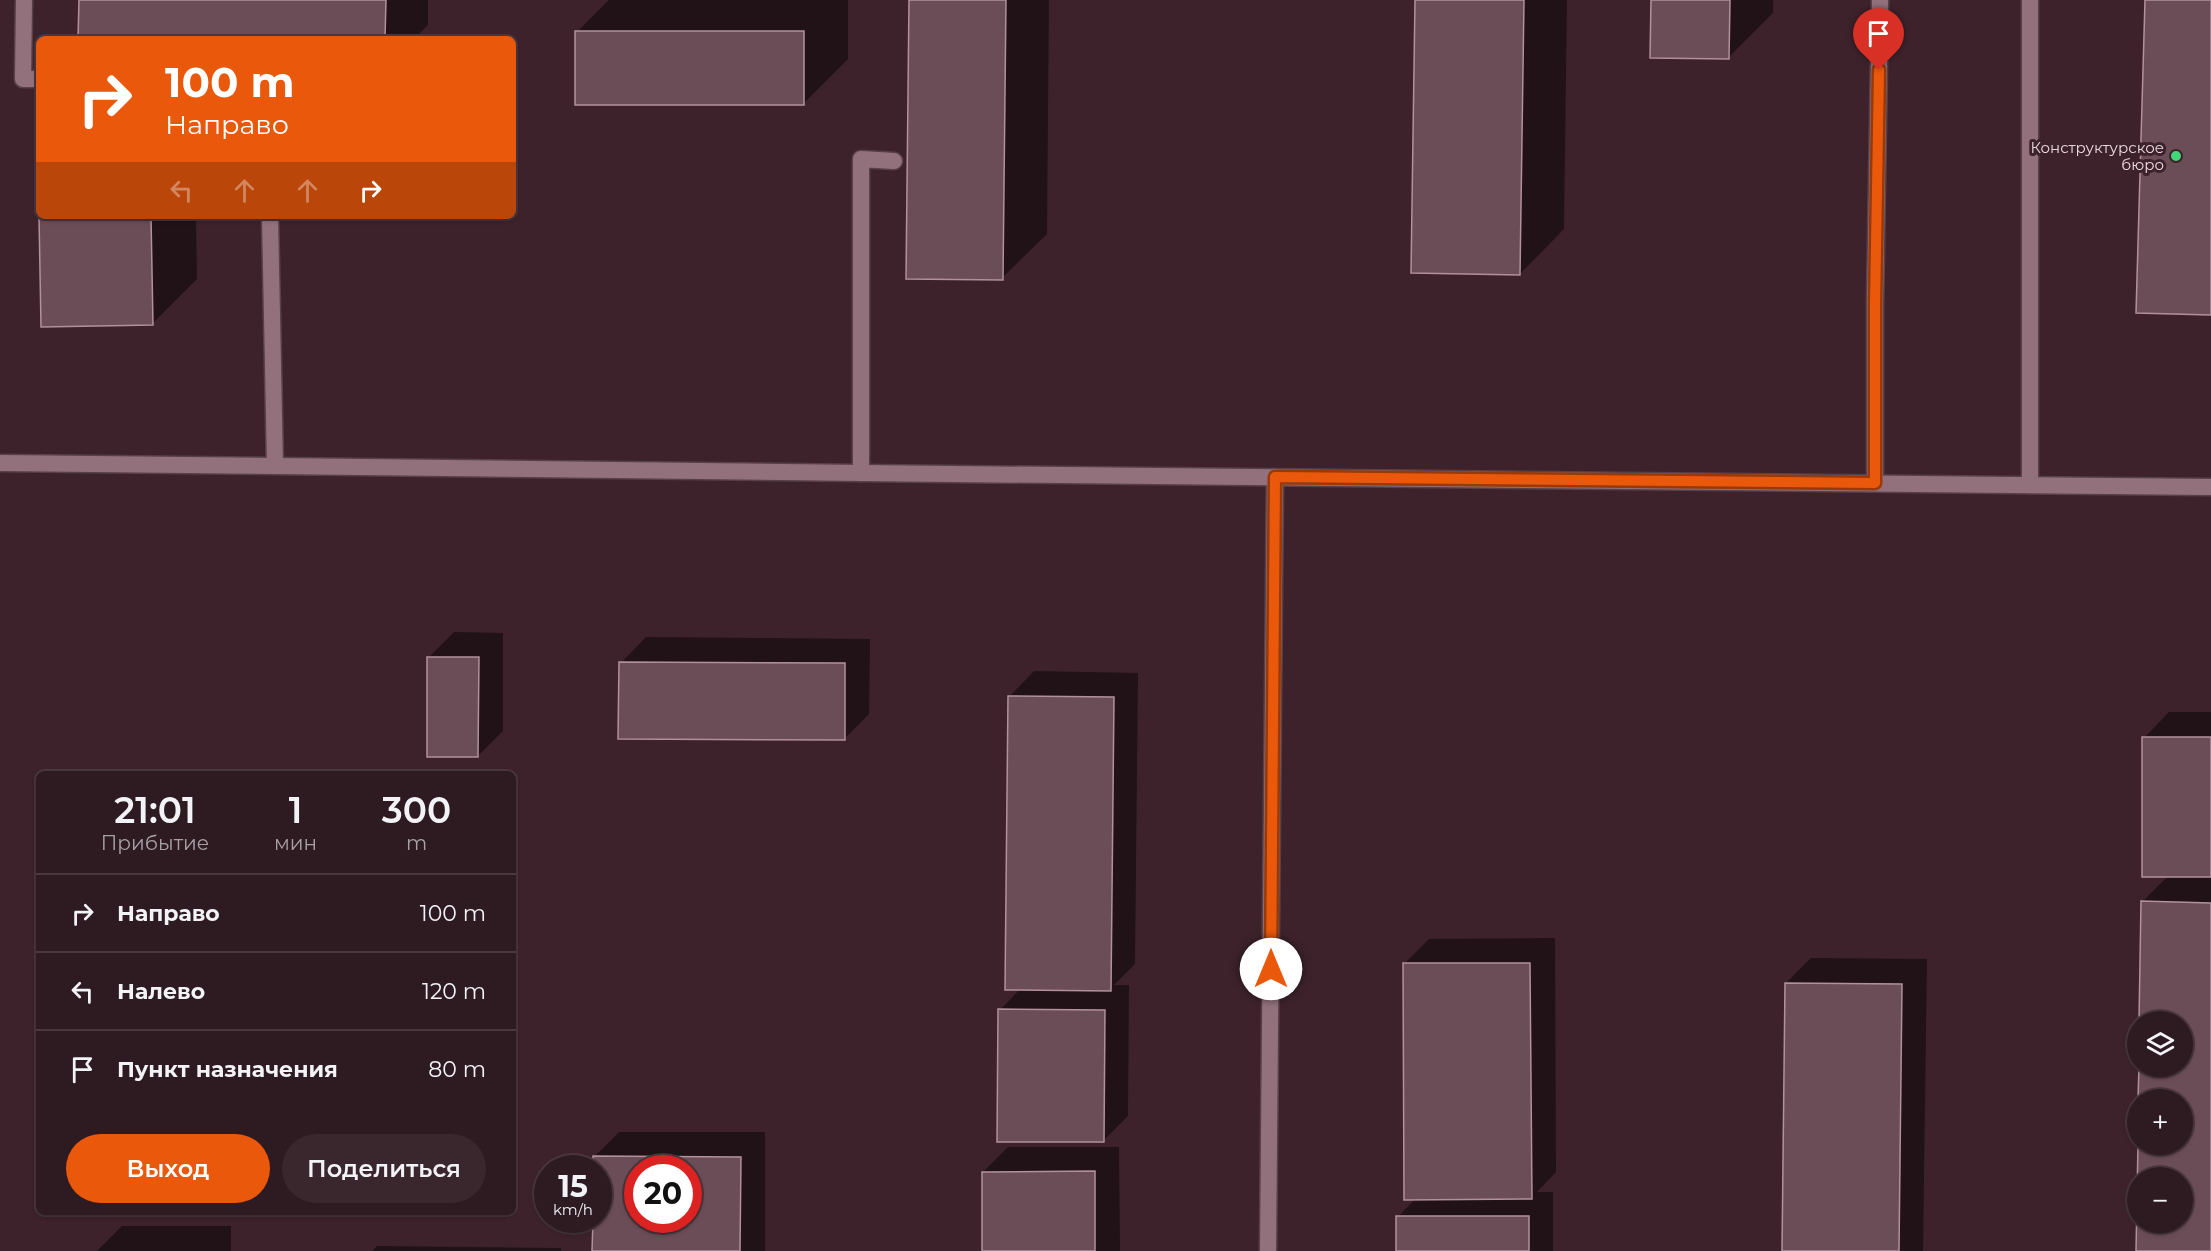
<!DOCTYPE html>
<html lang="ru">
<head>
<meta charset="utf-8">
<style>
  body { margin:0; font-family:Montserrat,sans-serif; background:#3a272e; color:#f1f3f6; height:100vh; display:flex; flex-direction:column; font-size:22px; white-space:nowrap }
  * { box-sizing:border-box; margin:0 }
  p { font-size:20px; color:#a7a1a5 }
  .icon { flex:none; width:33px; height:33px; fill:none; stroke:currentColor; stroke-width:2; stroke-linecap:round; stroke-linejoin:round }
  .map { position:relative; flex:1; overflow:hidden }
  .sheet { position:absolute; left:36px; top:771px; width:480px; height:444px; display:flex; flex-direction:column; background:#2e1a21; border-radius:9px; box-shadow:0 2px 4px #0004,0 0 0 2px #49383f }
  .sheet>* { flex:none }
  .guide { position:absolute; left:36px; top:36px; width:480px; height:183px; border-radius:9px; box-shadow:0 2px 4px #0004,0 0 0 2px #49383f; background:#ea580c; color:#fff; overflow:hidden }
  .tools { position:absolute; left:2127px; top:1011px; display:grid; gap:12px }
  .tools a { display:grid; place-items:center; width:66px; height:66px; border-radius:50%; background:#2e1a21; box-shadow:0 2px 4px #0004,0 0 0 2px #49383f; font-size:30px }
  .speed { position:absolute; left:534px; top:1155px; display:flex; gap:12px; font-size:30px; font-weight:700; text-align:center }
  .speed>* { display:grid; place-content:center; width:78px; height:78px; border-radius:50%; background:#2e1a21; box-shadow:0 2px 4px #0004,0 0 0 2px #49383f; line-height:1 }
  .speed small { font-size:15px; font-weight:400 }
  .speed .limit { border:9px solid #d22; background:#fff; color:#111 }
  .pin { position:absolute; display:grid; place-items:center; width:51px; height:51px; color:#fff; margin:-62px -26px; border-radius:50% 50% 50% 0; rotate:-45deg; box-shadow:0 0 6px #0007 }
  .pin .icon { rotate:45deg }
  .me { position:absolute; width:66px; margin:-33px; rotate:0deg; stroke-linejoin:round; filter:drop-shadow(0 0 4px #0008) }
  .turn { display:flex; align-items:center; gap:21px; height:126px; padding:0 30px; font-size:27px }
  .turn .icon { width:78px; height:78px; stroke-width:2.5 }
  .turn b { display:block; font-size:42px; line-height:51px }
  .lanes { display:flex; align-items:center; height:57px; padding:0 30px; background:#0003; justify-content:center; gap:30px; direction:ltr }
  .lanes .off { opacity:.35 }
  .eta { display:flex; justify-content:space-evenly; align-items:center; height:102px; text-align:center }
  .eta b { font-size:36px; font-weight:600; line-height:42px }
  .primary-button { display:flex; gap:12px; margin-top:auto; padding:12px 30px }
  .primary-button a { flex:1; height:69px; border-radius:36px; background:#ea580c; color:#fff; font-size:24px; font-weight:600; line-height:69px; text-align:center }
  .primary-button a+a { background:#3a272e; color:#f1f3f6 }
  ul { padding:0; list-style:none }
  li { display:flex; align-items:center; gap:18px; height:78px; padding:0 30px; border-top:2px solid #49383f }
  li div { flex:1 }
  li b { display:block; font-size:22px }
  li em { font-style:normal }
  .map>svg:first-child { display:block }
  .shadow { fill:#0007; fill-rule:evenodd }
  .building { fill:#6b4d57; stroke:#b3919c; stroke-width:1.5; fill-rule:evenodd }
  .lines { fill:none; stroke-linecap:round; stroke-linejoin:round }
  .service-casing { stroke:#574049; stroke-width:19 }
  .service { stroke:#92717d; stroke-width:16 }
  .route-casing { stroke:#983908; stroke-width:15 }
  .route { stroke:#ea580c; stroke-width:10 }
  .poi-dot { fill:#41d77c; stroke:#3d222c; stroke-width:2 }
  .labels { text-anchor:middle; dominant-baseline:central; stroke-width:6; stroke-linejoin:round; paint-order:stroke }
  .poi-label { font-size:15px; fill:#ead8de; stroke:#3d222c; text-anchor:end }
</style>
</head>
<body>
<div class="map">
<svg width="2211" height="1251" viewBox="0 0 2211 1251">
  <rect width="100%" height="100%" fill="#3d222c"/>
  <g class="shadow">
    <polygon points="81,0 428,0 428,25 414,39 79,39"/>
    <polygon points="609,0 848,0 848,59 804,103 577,32"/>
    <polygon points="910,0 1049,0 1047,234 1002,278"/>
    <polygon points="1417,0 1567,0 1564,229 1520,274"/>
    <polygon points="1652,0 1773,0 1773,13 1729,57"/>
    <polygon points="41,216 196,216 197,279 152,324"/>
    <polygon points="454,632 503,633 503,731 478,756 429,657"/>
    <polygon points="646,637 870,639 869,714 844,739 621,663"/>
    <polygon points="1034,671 1138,673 1135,964 1114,985 1129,985 1128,1116 1103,1141 1000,1010 1021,988 1009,697"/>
    <polygon points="2169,712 2211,712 2211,1251 2138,1251 2182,1222 2182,1022 2142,902 2169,875 2144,738"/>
    <polygon points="1555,938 1556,1172 1537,1192 1553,1192 1553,1251 1398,1251 1398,1217 1416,1198 1404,964 1429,939"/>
    <polygon points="1811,958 1927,959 1923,1251 1783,1251 1786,983"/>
    <path d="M619,1132H765V1251H594V1220H598V1168H594V1157ZM638,1168H688V1220H638Z"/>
    <polygon points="1008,1147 1119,1147 1120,1251 984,1251 983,1172"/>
    <polygon points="122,1226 231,1226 231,1251 97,1251"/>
    <polygon points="377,1246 561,1248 561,1251 372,1251"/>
  </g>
  <g class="building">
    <polygon points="79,0 386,0 385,39 78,39"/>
    <polygon points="909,0 1006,0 1003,280 906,279"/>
    <polygon points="1415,0 1524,0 1520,275 1411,273"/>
    <polygon points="1651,0 1730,0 1729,59 1650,58"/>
    <polygon points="2145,0 2211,0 2211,315 2136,313"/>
    <rect x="575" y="31" width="229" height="74"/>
    <polygon points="39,216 151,216 153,325 41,327"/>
    <polygon points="427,657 479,657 478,757 427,757"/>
    <polygon points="619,662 845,663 845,740 618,739"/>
    <polygon points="1008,696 1114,697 1111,991 1005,990"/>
    <rect x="2142" y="737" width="69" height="140"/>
    <path d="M2141,901L2211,903V1251H2136L2138,1144H2182V1100H2138L2139,1066H2182V1022H2139ZM2138,1178H2182V1222H2138Z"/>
    <polygon points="1403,963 1530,963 1532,1199 1404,1200"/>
    <polygon points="1785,983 1902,984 1899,1251 1782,1251"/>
    <polygon points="998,1009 1105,1010 1104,1142 997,1142"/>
    <path d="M593,1156L741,1157L740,1251H592L593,1220H598V1168H593ZM638,1168H688V1220H638Z"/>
    <polygon points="1095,1171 1095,1251 982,1251 982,1172"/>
    <rect x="1396" y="1216" width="133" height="35"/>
  </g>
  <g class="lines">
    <defs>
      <g id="service">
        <polyline points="24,0 23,79 39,79"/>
        <polyline points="2030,0 2030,485"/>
        <polyline points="0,463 275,466 270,216"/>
        <polyline points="275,466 861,473 861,159 894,161"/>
        <polyline points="861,473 2211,487"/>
        <polyline points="1875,483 1875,305 1880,0"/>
        <polyline points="1268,1251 1275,477"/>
      </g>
    </defs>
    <use href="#service" class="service-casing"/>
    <use href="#service" class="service"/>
  </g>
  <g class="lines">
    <defs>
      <polyline id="route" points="1271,969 1275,477 1875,483 1875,305 1879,70"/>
    </defs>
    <use href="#route" class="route-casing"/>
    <use href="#route" class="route"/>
  </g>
  <circle class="poi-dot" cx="2176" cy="156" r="6"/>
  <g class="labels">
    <g class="poi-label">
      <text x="2164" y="147">Конструктурское<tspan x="2164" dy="17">бюро</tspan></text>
    </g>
  </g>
</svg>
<div class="tools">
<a><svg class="icon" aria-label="layers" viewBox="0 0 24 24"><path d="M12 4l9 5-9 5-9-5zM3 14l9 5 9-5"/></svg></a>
<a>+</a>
<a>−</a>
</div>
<div class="speed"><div>15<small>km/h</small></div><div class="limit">20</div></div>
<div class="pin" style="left:1879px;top:70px;background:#d93025"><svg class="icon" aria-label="arrive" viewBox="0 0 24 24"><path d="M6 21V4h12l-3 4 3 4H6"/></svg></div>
<svg class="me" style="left:1271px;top:969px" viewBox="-20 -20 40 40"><circle r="19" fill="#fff"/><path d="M0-13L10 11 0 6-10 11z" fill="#ea580c"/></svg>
<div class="guide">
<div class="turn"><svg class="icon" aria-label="right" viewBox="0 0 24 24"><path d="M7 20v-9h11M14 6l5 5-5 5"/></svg><div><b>100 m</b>Направо</div></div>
<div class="lanes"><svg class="icon off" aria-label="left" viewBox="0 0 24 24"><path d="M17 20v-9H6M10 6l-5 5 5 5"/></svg><svg class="icon off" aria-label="ahead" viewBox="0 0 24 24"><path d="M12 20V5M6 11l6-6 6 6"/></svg><svg class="icon off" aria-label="ahead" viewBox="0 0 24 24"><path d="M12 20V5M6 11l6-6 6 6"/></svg><svg class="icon" aria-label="right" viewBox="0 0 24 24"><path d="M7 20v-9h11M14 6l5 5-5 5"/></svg></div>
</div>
<section class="sheet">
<div class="eta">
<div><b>21:01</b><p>Прибытие</p></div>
<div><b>1</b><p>мин</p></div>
<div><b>300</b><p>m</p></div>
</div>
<ul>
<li><svg class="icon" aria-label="right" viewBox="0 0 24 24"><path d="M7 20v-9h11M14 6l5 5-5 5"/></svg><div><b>Направо</b></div><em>100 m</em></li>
<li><svg class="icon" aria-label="left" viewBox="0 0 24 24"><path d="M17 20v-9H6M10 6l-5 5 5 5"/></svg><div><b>Налево</b></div><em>120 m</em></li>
<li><svg class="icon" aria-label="arrive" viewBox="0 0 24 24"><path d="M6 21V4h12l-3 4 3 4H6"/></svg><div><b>Пункт назначения</b></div><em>80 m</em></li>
</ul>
<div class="primary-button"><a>Выход</a><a>Поделиться</a></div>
</section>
</div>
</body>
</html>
